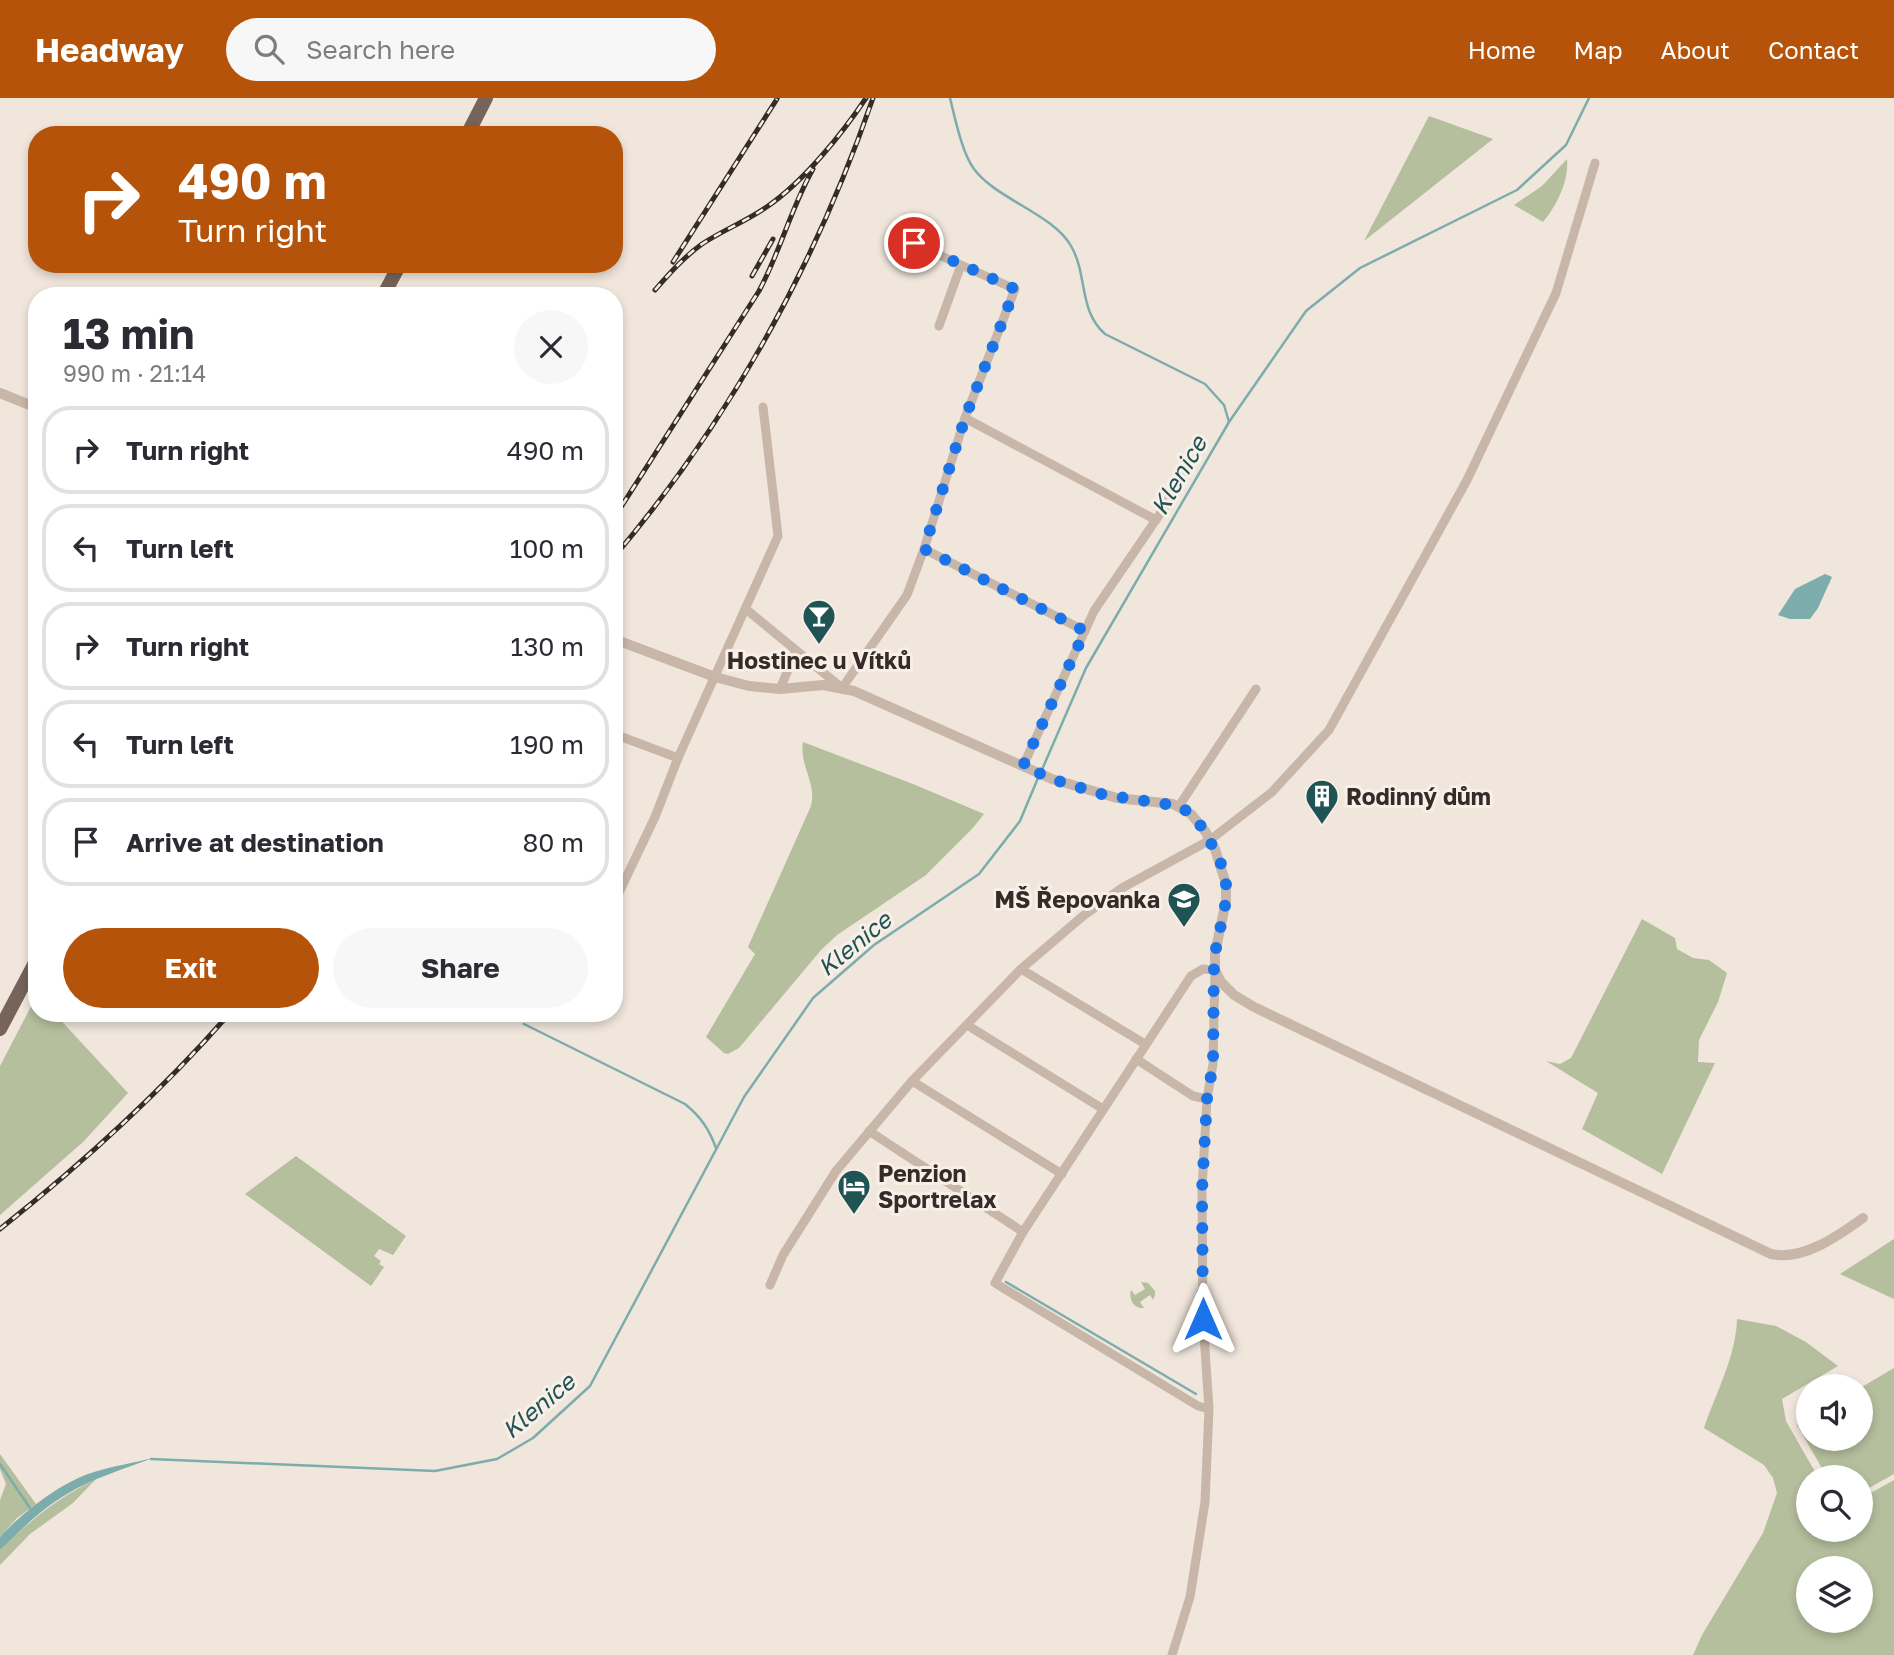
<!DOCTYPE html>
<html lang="en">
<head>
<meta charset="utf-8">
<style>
  body { margin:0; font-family:"Golos Text",sans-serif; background:#f7f7f7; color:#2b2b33; height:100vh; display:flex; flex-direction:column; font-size:26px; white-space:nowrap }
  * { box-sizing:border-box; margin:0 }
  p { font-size:23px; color:#7c7c81 }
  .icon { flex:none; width:38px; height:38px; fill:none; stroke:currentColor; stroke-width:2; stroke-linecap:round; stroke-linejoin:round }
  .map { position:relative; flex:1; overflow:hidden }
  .panel { position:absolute; left:28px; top:189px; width:595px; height:735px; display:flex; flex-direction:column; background:#fff; border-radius:28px; box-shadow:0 4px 10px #0003 }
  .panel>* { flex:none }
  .banner { position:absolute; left:28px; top:28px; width:595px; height:147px; border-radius:28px; box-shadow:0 4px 10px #0003; background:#b45309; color:#fff; overflow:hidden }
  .buttons { position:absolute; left:1796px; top:1276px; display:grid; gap:14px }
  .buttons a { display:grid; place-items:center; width:77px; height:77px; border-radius:50%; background:#fff; box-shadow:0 4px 10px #0003; font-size:35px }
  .pin { position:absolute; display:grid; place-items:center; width:60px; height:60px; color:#fff; margin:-30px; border:4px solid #fff; border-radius:50%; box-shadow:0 2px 7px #0007 }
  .me { position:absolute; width:77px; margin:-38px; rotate:0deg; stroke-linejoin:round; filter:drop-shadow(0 0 5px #0008) }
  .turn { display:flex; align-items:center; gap:24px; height:147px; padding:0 35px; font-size:32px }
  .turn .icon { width:91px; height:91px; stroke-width:2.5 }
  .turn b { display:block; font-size:49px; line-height:60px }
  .round { display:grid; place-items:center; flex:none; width:74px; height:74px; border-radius:37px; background:#f7f7f7 }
  .summary { display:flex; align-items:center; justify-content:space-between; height:119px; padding:0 35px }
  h1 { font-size:42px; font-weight:700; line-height:52px }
  .cta { display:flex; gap:14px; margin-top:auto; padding:14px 35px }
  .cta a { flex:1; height:80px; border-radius:42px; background:#b45309; color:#fff; font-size:28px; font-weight:700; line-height:80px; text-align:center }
  .cta a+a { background:#f7f7f7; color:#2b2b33 }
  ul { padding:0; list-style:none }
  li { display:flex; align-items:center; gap:21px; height:88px; margin:0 14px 10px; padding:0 21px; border:4px solid #e1e1e2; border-radius:28px }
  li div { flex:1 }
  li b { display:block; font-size:26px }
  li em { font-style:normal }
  header { display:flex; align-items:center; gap:42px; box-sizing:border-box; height:98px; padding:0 35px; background:#b45309; color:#fff }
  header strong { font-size:33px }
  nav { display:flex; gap:38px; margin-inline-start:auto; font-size:24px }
  .search { width:490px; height:63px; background:#f7f7f7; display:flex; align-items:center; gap:18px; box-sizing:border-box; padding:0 24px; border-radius:38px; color:#7c7c81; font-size:26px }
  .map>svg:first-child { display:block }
  .green { fill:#b5bf9d; fill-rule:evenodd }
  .water { fill:#7dacac }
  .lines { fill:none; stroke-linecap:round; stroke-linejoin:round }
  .stream { stroke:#7dacac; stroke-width:2.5 }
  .minor { stroke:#c8b6a9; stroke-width:9 }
  .tertiary { stroke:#c8b6a9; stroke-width:10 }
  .primary { stroke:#76635a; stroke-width:14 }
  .rail-casing { stroke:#352c28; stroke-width:5 }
  .rail { stroke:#f8f0e8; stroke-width:2.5; stroke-dasharray:8; stroke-linecap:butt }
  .route { stroke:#1a73e8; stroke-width:12; stroke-dasharray:0 21.6 }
  .labels { text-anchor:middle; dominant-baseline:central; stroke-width:6; stroke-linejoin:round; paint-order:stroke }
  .poi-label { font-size:23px; font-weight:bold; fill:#352c28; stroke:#f8f0e8; text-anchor:start }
  .water-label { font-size:24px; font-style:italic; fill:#205354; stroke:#f8f0e8 }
</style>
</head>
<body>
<header>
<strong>Headway</strong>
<div class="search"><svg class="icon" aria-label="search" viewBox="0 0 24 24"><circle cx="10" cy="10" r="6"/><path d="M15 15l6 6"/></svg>Search here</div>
<nav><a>Home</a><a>Map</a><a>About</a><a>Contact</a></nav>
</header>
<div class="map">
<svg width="1894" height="1557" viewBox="0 0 1894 1557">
  <rect width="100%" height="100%" fill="#f0e6dc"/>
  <g class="green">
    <polygon points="1429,18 1493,41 1364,143"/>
    <path d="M1567,61C1569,83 1557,107 1543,124L1514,107L1542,88Z"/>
    <path d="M803,644L913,686L984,716L972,731L926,777L837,837L821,852L739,950L728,956L724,955L706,939L755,856L748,849L811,708C817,685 799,667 803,644Z"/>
    <polygon points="1642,821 1675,840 1677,851 1693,860 1709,862 1727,875 1718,904 1699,942 1698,964 1715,965 1662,1076 1582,1031 1598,995 1546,963 1560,966 1571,960"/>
    <polygon points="37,897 37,915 54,915 128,995 83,1044 0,1117 0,968"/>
    <polygon points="296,1058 406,1138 393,1157 379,1151 374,1158 381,1163 379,1166 384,1169 371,1188 245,1096"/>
    <polygon points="1894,1141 1894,1201 1840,1176"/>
    <path d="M1141,1184L1148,1185L1155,1193V1197L1153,1202L1150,1197L1140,1204L1144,1210H1140C1132,1208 1129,1200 1131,1192L1135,1197L1145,1191Z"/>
    <path d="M1737,1221L1776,1228L1806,1244L1838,1268L1782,1301L1786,1323L1818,1379H1808V1432H1860V1401L1894,1382V1557H1693L1702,1537L1763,1435L1777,1395L1773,1380L1764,1367L1704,1330C1716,1294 1736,1259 1737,1221ZM1808,1470H1860V1522H1808Z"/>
    <polygon points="1894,1270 1894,1376 1860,1395 1860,1379 1827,1379 1797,1327 1808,1321 1808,1340 1860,1340 1860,1290"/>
    <polygon points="0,1356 36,1406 17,1420 0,1439 0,1402 6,1386 0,1371"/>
    <path d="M96,1381L73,1405L30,1436L0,1467V1452C31,1422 57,1400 96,1381Z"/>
  </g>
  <g class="water">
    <polygon points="1825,476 1832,479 1818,510 1810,521 1790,521 1778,517 1795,491"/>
    <path d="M153,1360C124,1371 93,1380 67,1396C41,1411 21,1432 0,1452V1439C23,1414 61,1384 94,1374C113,1368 133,1365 153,1360Z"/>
  </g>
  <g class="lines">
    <g class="stream">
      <path d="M950,0C955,20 962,55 974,71C996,101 1053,116 1071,148C1088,177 1078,212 1105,236L1205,286L1224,307L1229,324"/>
      <polyline points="1041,674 1086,570 1229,324 1306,213 1360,170 1517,92 1566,47 1589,0"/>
      <path d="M524,926L685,1006C701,1019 709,1031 716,1050"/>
      <polyline points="1006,1184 1196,1296"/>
      <polyline points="151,1361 435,1373 497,1361 533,1340 590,1288 744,999 813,900 874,847 979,776 1020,723 1038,680"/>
      <polyline points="0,1366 32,1413"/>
    </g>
    <g class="minor">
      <polyline points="913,145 961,167 939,228"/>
      <polyline points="965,320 1156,422"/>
      <polyline points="924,451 1085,533"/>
      <polyline points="747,512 842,590 907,497 924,451 965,320 1015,191 961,167"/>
      <polyline points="780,591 796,553"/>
      <polyline points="614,636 678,660"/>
      <polyline points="1023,668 1094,513 1164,410 1189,360"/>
      <polyline points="1179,708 1256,591"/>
      <polyline points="614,805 655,719 678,660 778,438 763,309"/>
      <polyline points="1021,871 1145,946"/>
      <polyline points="967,927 1103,1011"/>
      <polyline points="1136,961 1193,998 1207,1001"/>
      <polyline points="912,983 1062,1076"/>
      <polyline points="869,1033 1023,1134"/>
      <polyline points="770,1187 783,1157 836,1073 912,983 1021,871 1083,818 1122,790 1210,742 1272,694 1329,632 1467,382 1556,195 1595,65"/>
      <polyline points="1172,1557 1190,1499 1205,1404 1209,1311 1203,1221 1202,1092 1207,1001 1213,966 1215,872 1203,871 1191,878 1023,1134 995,1185 1198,1308 1209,1311"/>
    </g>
    <g class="tertiary">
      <polyline points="0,295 37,310"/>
      <path d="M614,541L715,579L749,588L780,591L823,587L854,593L1052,681L1117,700L1173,706L1191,716L1205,733L1215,751L1226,786V803L1215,855V872L1221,884L1234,897L1254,909L1771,1156C1803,1163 1838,1138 1863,1120"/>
    </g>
    <g class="primary">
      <polyline points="467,37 486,0"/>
      <polyline points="383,198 400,166"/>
      <polyline points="0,931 37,861"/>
    </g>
    <defs>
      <g id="rail">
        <polyline points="673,164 777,1"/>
        <polyline points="752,178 773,141"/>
        <path d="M655,192C670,175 684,159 702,146C723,132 747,123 768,108C803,84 842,36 866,0"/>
        <path d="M614,420L759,193C780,154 791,110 813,71"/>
        <path d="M614,459C729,323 815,168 873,0"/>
        <path d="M0,1131C83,1065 160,995 230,915"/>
      </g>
    </defs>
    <use href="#rail" class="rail-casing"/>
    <use href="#rail" class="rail"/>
  </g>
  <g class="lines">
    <polyline class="route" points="914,145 1015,191 965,320 924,451 1085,533 1023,668 1052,681 1105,697 1179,708 1191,716 1205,733 1223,770 1226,786 1226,803 1214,860 1213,966 1207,1001 1202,1092 1203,1221"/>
  </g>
  <defs>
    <symbol id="bar-pin" viewBox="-11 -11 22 30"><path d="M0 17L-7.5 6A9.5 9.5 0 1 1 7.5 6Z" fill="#205354" stroke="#f8f0e8"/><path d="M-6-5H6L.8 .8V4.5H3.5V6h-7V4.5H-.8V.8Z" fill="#fff"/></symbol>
    <symbol id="building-pin" viewBox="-11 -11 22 30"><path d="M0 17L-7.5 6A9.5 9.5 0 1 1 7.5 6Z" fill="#205354" stroke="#f8f0e8"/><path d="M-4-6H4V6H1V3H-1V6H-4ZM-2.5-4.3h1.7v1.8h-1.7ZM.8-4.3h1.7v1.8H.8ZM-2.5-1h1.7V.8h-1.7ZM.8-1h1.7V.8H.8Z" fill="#fff"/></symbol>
    <symbol id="school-pin" viewBox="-11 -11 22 30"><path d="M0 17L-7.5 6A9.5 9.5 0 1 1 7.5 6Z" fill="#205354" stroke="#f8f0e8"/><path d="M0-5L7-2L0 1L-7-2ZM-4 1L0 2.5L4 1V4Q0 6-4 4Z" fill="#fff"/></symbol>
    <symbol id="hotel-pin" viewBox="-11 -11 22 30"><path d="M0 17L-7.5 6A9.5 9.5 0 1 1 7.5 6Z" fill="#205354" stroke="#f8f0e8"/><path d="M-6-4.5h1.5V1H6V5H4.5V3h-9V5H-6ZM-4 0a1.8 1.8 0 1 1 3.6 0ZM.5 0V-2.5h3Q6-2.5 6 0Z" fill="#fff"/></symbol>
  </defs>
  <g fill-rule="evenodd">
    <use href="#bar-pin" x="800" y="499" width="38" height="52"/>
    <use href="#building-pin" x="1303" y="679" width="38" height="52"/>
    <use href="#school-pin" x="1165" y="782" width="38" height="52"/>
    <use href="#hotel-pin" x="835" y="1069" width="38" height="52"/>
  </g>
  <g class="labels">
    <g class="poi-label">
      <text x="819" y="562" text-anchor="middle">Hostinec u Vítků</text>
      <text x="1346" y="698">Rodinný dům</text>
      <text x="1160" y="801" text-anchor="end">MŠ Řepovanka</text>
      <text x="878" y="1075">Penzion<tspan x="878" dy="26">Sportrelax</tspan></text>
    </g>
    <g class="water-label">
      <text transform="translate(1178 377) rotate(-60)">Klenice</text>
      <text transform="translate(854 845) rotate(-39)">Klenice</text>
      <text transform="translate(538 1307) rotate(-40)">Klenice</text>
    </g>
  </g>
</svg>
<div class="buttons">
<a><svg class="icon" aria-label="sound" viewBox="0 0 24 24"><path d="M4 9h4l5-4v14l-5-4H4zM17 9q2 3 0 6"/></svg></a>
<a><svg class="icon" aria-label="search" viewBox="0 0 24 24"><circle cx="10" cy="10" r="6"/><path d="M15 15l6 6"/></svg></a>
<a><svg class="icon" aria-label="layers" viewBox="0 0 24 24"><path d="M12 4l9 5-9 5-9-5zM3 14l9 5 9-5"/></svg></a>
</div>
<div class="pin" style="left:914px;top:145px;background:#d93025"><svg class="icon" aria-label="arrive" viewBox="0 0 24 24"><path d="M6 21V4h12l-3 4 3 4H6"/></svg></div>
<svg class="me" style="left:1203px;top:1221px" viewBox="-20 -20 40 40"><path d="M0-17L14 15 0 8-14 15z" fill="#1a73e8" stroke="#fff" stroke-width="4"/></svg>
<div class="banner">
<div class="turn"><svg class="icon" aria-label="right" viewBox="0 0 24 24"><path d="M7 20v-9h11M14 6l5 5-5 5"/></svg><div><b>490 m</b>Turn right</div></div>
</div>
<section class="panel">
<div class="summary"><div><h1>13 min</h1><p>990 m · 21:14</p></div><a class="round"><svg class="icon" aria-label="close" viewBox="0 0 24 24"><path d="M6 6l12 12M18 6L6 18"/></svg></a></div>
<ul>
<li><svg class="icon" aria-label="right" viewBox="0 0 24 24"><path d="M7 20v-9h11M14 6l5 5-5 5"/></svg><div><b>Turn right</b></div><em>490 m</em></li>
<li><svg class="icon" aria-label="left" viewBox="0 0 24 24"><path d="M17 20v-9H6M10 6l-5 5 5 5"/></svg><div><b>Turn left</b></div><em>100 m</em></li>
<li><svg class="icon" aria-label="right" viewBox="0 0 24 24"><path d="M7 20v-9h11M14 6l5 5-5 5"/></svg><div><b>Turn right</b></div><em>130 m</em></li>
<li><svg class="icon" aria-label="left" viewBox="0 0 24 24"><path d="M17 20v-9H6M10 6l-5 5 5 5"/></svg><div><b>Turn left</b></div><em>190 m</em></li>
<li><svg class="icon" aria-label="arrive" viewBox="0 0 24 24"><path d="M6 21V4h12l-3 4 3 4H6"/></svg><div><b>Arrive at destination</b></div><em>80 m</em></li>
</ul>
<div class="cta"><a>Exit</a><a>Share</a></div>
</section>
</div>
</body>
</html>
